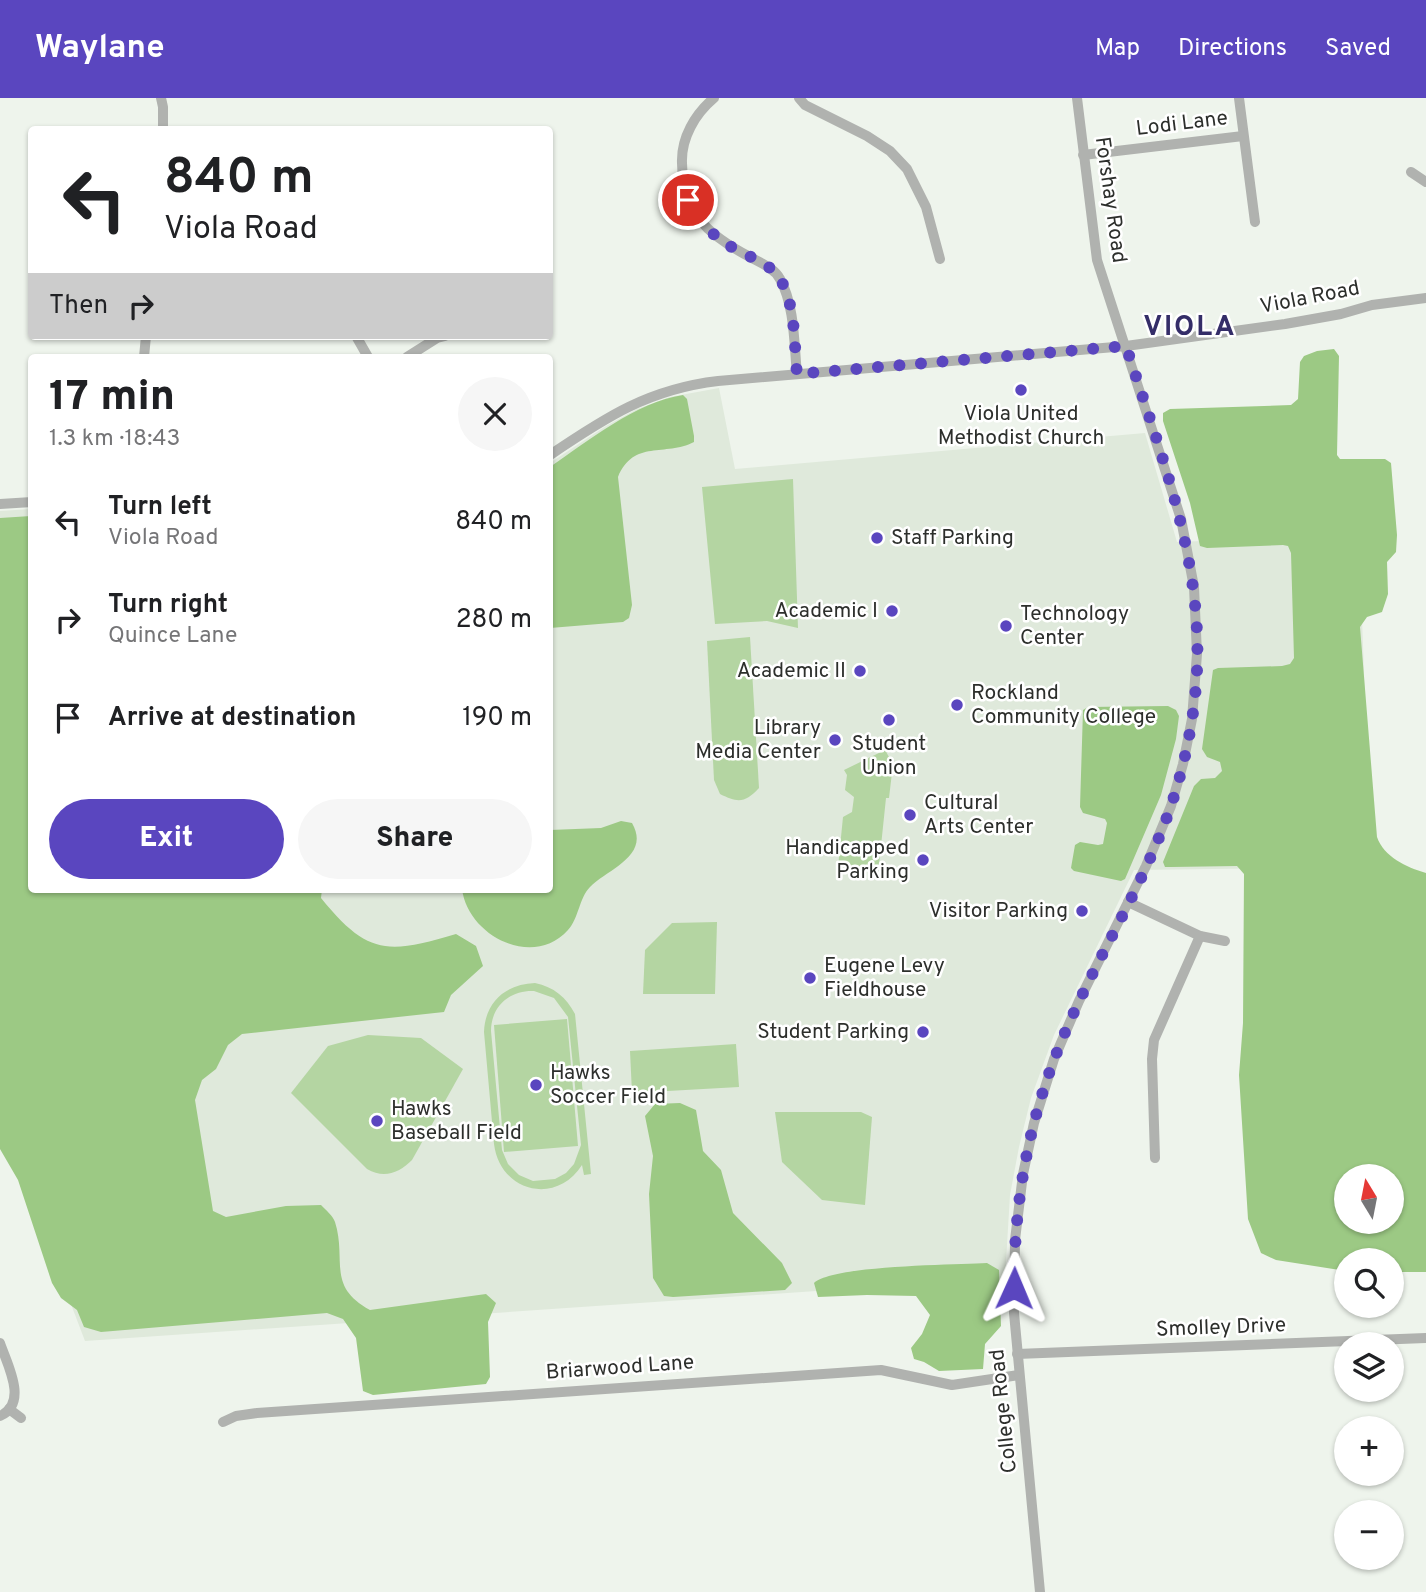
<!DOCTYPE html>
<html lang="en">
<head>
<meta charset="utf-8">
<style>
  body { margin:0; font-family:Overpass,sans-serif; background:#f6f6f6; color:#202124; height:100vh; display:flex; flex-direction:column; font-size:26px; white-space:nowrap }
  * { box-sizing:border-box; margin:0 }
  p { font-size:23px; color:#757577 }
  .icon { flex:none; width:38px; height:38px; fill:none; stroke:currentColor; stroke-width:2; stroke-linecap:round; stroke-linejoin:round }
  .map { position:relative; flex:1; overflow:hidden }
  .drawer { position:absolute; left:28px; top:256px; width:525px; height:539px; display:flex; flex-direction:column; background:#fff; border-radius:7px; box-shadow:0 2px 5px #0004 }
  .drawer>* { flex:none }
  .hud { position:absolute; left:28px; top:28px; width:525px; height:214px; border-radius:7px; box-shadow:0 2px 5px #0004; background:#fff; color:#202124; overflow:hidden }
  .needle { width:46px; rotate:350deg }
  .fabs { position:absolute; left:1334px; top:1066px; display:grid; gap:14px }
  .fabs a { display:grid; place-items:center; width:70px; height:70px; border-radius:50%; background:#fff; box-shadow:0 2px 5px #0004; font-size:35px }
  .pin { position:absolute; display:grid; place-items:center; width:60px; height:60px; color:#fff; margin:-30px; border:4px solid #fff; border-radius:50%; box-shadow:0 2px 7px #0007 }
  .me { position:absolute; width:77px; margin:-38px; rotate:1deg; stroke-linejoin:round; filter:drop-shadow(0 0 5px #0008) }
  .turn { display:flex; align-items:center; gap:24px; height:147px; padding:0 21px; font-size:32px }
  .turn .icon { width:91px; height:91px; stroke-width:2.5 }
  .turn b { display:block; font-size:49px; line-height:60px }
  .then { display:flex; align-items:center; height:66px; padding:0 21px; background:#0003; gap:14px; font-size:26px }
  .round { display:grid; place-items:center; flex:none; width:74px; height:74px; border-radius:37px; background:#f6f6f6 }
  .overview { display:flex; align-items:center; justify-content:space-between; height:119px; padding:0 21px }
  h1 { font-size:42px; font-weight:800; line-height:52px }
  .primary-button { display:flex; gap:14px; margin-top:auto; padding:14px 21px }
  .primary-button a { flex:1; height:80px; border-radius:42px; background:#5a46bf; color:#fff; font-size:28px; font-weight:800; line-height:80px; text-align:center }
  .primary-button a+a { background:#f6f6f6; color:#202124 }
  ul { padding:0; list-style:none }
  li { display:flex; align-items:center; gap:21px; height:98px; padding:0 21px }
  li div { flex:1 }
  li b { display:block; font-size:26px }
  li em { font-style:normal }
  header { display:flex; align-items:center; gap:42px; box-sizing:border-box; height:98px; padding:0 35px; background:#5a46bf; color:#fff }
  header strong { font-size:33px }
  nav { display:flex; gap:38px; margin-inline-start:auto; font-size:24px }
  .map>svg:first-child { display:block }
  .built { fill:#dfe9db }
  .green { fill:#b4d5a2; fill-rule:evenodd }
  .forest { fill:#9cc984; fill-rule:evenodd }
  .lines { fill:none; stroke-linecap:round; stroke-linejoin:round }
  .minor { stroke:#b0b2af; stroke-width:10 }
  .route { stroke:#5a46bf; stroke-width:12; stroke-dasharray:0 21.6 }
  .poi-dot { fill:#5a46bf; stroke:#fff; stroke-width:2.5 }
  .labels { text-anchor:middle; dominant-baseline:central; stroke-width:5; stroke-linejoin:round; paint-order:stroke }
  .street-label { font-size:21px; fill:#2d2f2c; stroke:#fff }
  .poi-label { font-size:21px; fill:#2d2f2c; stroke:#fff; text-anchor:start }
  .district-label { font-size:28px; font-weight:bold; letter-spacing:2px; fill:#342d68; stroke:#fff }
</style>
</head>
<body>
<header>
<strong>Waylane</strong>
<nav><a>Map</a><a>Directions</a><a>Saved</a></nav>
</header>
<div class="map">
<svg width="1426" height="1494" viewBox="0 0 1426 1494">
  <rect width="100%" height="100%" fill="#eef4ec"/>
  <polygon class="built" points="719,290 735,371 1145,335 1177,444 1359,437 1371,769 1134,772 1054,937 1031,1000 1019,1049 1010,1097 1005,1180 85,1243 0,1020 0,413 31,411 32,791 550,791 550,365 606,328 637,311 670,299"/>
  <g class="green">
    <polygon points="793,381 798,530 767,523 715,526 702,389"/>
    <path d="M750,539L759,690C745,705 738,705 720,696L714,682L707,543Z"/>
    <polygon points="885,652 893,666 889,700 886,700 879,767 872,769 871,772 838,769 843,719 852,714 854,699 845,692 847,677 844,672"/>
    <polygon points="717,824 715,896 643,896 645,852 672,825"/>
    <path d="M535,885C554,889 566,899 575,916L591,1076L584,1077L582,1067C556,1108 500,1094 494,1046L484,934C485,904 506,886 535,885ZM534,893L554,900L568,919L581,1047L574,1066L566,1075L555,1081L533,1083L519,1077L508,1066L502,1052L491,933C491,909 509,892 534,893Z"/>
    <polygon points="567,921 578,1048 504,1054 494,927"/>
    <path d="M368,937L421,940L463,971L412,1062C399,1075 384,1081 367,1071L291,995L328,948Z"/>
    <polygon points="736,946 739,989 632,995 630,953"/>
    <polygon points="775,1014 861,1014 872,1019 865,1107 822,1102 782,1064"/>
  </g>
  <g class="forest">
    <path d="M1334,251L1339,258L1337,357L1340,361H1385L1391,365L1397,437L1396,454L1387,464L1388,496L1382,514L1367,519L1360,529L1377,739C1384,759 1406,769 1426,775V1174H1391V1162H1346V1173L1276,1162L1261,1155L1248,1121L1239,977L1243,925L1244,776L1237,768L1171,769H1165L1163,764L1194,688L1201,681L1215,680L1222,673L1220,664L1207,659L1202,651L1213,572L1218,570L1282,568L1290,566L1294,560L1291,455L1288,448L1283,447L1207,450L1200,448L1190,405L1163,323V315L1170,311L1291,307L1298,301L1300,264L1304,258L1317,253ZM1391,1078V1124H1346V1078Z"/>
    <path d="M683,297L687,301L694,338V344C665,359 634,341 618,379L632,507L629,520L623,524L550,530V369C588,343 636,304 683,297Z"/>
    <path d="M31,418L32,791H322L321,800C368,858 388,856 456,836L476,848L483,868L451,897L444,914L242,936L228,947L216,971L202,982L195,1002L213,1113L226,1119L286,1108L321,1107C326,1112 333,1118 335,1124C347,1162 326,1188 370,1212L486,1196L496,1205L488,1224L490,1279L486,1286L373,1297L363,1293L356,1240L343,1221L327,1215L101,1234L84,1229L77,1212L61,1200L52,1185L18,1082L0,1051V420Z"/>
    <polygon points="1168,608 1176,612 1179,618 1176,641 1161,697 1125,781 1121,783 1074,773 1071,770 1075,747 1080,744 1098,747 1103,746 1107,725 1105,721 1083,715 1080,709 1083,612 1088,609"/>
    <path d="M621,723L632,725C651,758 608,771 590,789C579,800 579,820 568,832C533,871 468,838 462,791H550V732L601,730Z"/>
    <polygon points="680,1005 696,1012 703,1053 721,1072 733,1115 782,1165 792,1185 785,1192 673,1199 664,1198 653,1180 649,1096 653,1058 645,1018 655,1006"/>
    <path d="M987,1165L999,1172L1001,1228L985,1246L983,1271L939,1273L924,1264L914,1261L911,1250L922,1236L930,1217L916,1198L867,1197L818,1199L814,1185C833,1167 955,1167 987,1165Z"/>
  </g>
  <g class="lines">
    <g class="minor">
      <polyline points="161,0 163,9 163,32"/>
      <path d="M714,0C695,16 681,40 682,65C683,116 708,137 750,159C761,165 774,170 780,181C795,208 794,247 797,276"/>
      <polyline points="799,0 805,7 867,38 890,53 907,71 926,109 940,161"/>
      <polyline points="1239,0 1255,124"/>
      <polyline points="1083,57 1243,38"/>
      <polyline points="1411,74 1426,84"/>
      <polyline points="356,238 368,259"/>
      <polyline points="144,259 146,238"/>
      <polyline points="407,259 437,240 445,238"/>
      <path d="M550,357C606,319 649,291 718,283L1126,248L1285,226L1341,216L1372,207L1426,200"/>
      <polyline points="0,406 32,404"/>
      <polyline points="1128,804 1200,838 1225,843"/>
      <polyline points="1155,1060 1152,961 1154,942 1200,838"/>
      <path d="M0,1245C7,1266 29,1305 0,1318"/>
      <polyline points="1017,1256 1426,1240"/>
      <polyline points="9,1311 21,1320"/>
      <polyline points="223,1324 236,1318 257,1315 881,1272 952,1287 1019,1277"/>
      <polyline points="1040,1494 1014,1215 1015,1142 1023,1076 1034,1025 1054,961 1079,903 1146,768 1171,708 1183,666 1192,621 1197,556 1194,489 1181,421 1097,162 1077,0"/>
    </g>
  </g>
  <g class="lines">
    <path class="route" d="M688,102C699,124 713,139 735,151C750,159 771,166 780,181C796,207 794,247 797,276L1126,248C1162,359 1206,470 1196,588C1192,635 1181,683 1164,727C1133,808 1084,881 1054,962C1026,1035 1014,1112 1014,1190"/>
  </g>
  <g class="poi-dot">
    <circle cx="1021" cy="292" r="7"/>
    <circle cx="877" cy="440" r="7"/>
    <circle cx="892" cy="513" r="7"/>
    <circle cx="1006" cy="528" r="7"/>
    <circle cx="860" cy="573" r="7"/>
    <circle cx="957" cy="607" r="7"/>
    <circle cx="889" cy="622" r="7"/>
    <circle cx="835" cy="642" r="7"/>
    <circle cx="910" cy="717" r="7"/>
    <circle cx="923" cy="762" r="7"/>
    <circle cx="1082" cy="813" r="7"/>
    <circle cx="810" cy="880" r="7"/>
    <circle cx="923" cy="934" r="7"/>
    <circle cx="536" cy="987" r="7"/>
    <circle cx="377" cy="1023" r="7"/>
  </g>
  <g class="labels">
    <g class="street-label">
      <text transform="translate(1182 26) rotate(-7)">Lodi Lane</text>
      <text transform="translate(1110 102) rotate(82)">Forshay Road</text>
      <text transform="translate(1310 200) rotate(-11)">Viola Road</text>
      <text transform="translate(1221 1230) rotate(-2)">Smolley Drive</text>
      <text transform="translate(620 1270) rotate(-4)">Briarwood Lane</text>
      <text transform="translate(1004 1313) rotate(-96)">College Road</text>
    </g>
    <g class="poi-label">
      <text x="1021" y="316" text-anchor="middle">Viola United<tspan x="1021" dy="24">Methodist Church</tspan></text>
      <text x="891" y="440">Staff Parking</text>
      <text x="878" y="513" text-anchor="end">Academic I</text>
      <text x="1020" y="516">Technology<tspan x="1020" dy="24">Center</tspan></text>
      <text x="846" y="573" text-anchor="end">Academic II</text>
      <text x="971" y="595">Rockland<tspan x="971" dy="24">Community College</tspan></text>
      <text x="821" y="630" text-anchor="end">Library<tspan x="821" dy="24">Media Center</tspan></text>
      <text x="889" y="646" text-anchor="middle">Student<tspan x="889" dy="24">Union</tspan></text>
      <text x="924" y="705">Cultural<tspan x="924" dy="24">Arts Center</tspan></text>
      <text x="909" y="750" text-anchor="end">Handicapped<tspan x="909" dy="24">Parking</tspan></text>
      <text x="1068" y="813" text-anchor="end">Visitor Parking</text>
      <text x="824" y="868">Eugene Levy<tspan x="824" dy="24">Fieldhouse</tspan></text>
      <text x="909" y="934" text-anchor="end">Student Parking</text>
      <text x="550" y="975">Hawks<tspan x="550" dy="24">Soccer Field</tspan></text>
      <text x="391" y="1011">Hawks<tspan x="391" dy="24">Baseball Field</tspan></text>
    </g>
    <g class="district-label">
      <text x="1190" y="230">VIOLA</text>
    </g>
  </g>
</svg>
<div class="fabs">
<a><svg class="needle" viewBox="-14 -14 28 28"><path d="M0-13l5 13h-10z" fill="#e53935"/><path d="M0 13l5-13h-10z" fill="#757577"/></svg></a>
<a><svg class="icon" aria-label="search" viewBox="0 0 24 24"><circle cx="10" cy="10" r="6"/><path d="M15 15l6 6"/></svg></a>
<a><svg class="icon" aria-label="layers" viewBox="0 0 24 24"><path d="M12 4l9 5-9 5-9-5zM3 14l9 5 9-5"/></svg></a>
<a>+</a>
<a>−</a>
</div>
<div class="pin" style="left:688px;top:102px;background:#d93025"><svg class="icon" aria-label="arrive" viewBox="0 0 24 24"><path d="M6 21V4h12l-3 4 3 4H6"/></svg></div>
<svg class="me" style="left:1014px;top:1190px" viewBox="-20 -20 40 40"><path d="M0-17L14 15 0 8-14 15z" fill="#5a46bf" stroke="#fff" stroke-width="4"/></svg>
<div class="hud">
<div class="turn"><svg class="icon" aria-label="left" viewBox="0 0 24 24"><path d="M17 20v-9H6M10 6l-5 5 5 5"/></svg><div><b>840 m</b>Viola Road</div></div>
<div class="then">Then<svg class="icon" aria-label="right" viewBox="0 0 24 24"><path d="M7 20v-9h11M14 6l5 5-5 5"/></svg></div>
</div>
<section class="drawer">
<div class="overview"><div><h1>17 min</h1><p>1.3 km · 18:43</p></div><a class="round"><svg class="icon" aria-label="close" viewBox="0 0 24 24"><path d="M6 6l12 12M18 6L6 18"/></svg></a></div>
<ul>
<li><svg class="icon" aria-label="left" viewBox="0 0 24 24"><path d="M17 20v-9H6M10 6l-5 5 5 5"/></svg><div><b>Turn left</b><p>Viola Road</p></div><em>840 m</em></li>
<li><svg class="icon" aria-label="right" viewBox="0 0 24 24"><path d="M7 20v-9h11M14 6l5 5-5 5"/></svg><div><b>Turn right</b><p>Quince Lane</p></div><em>280 m</em></li>
<li><svg class="icon" aria-label="arrive" viewBox="0 0 24 24"><path d="M6 21V4h12l-3 4 3 4H6"/></svg><div><b>Arrive at destination</b></div><em>190 m</em></li>
</ul>
<div class="primary-button"><a>Exit</a><a>Share</a></div>
</section>
</div>
</body>
</html>
